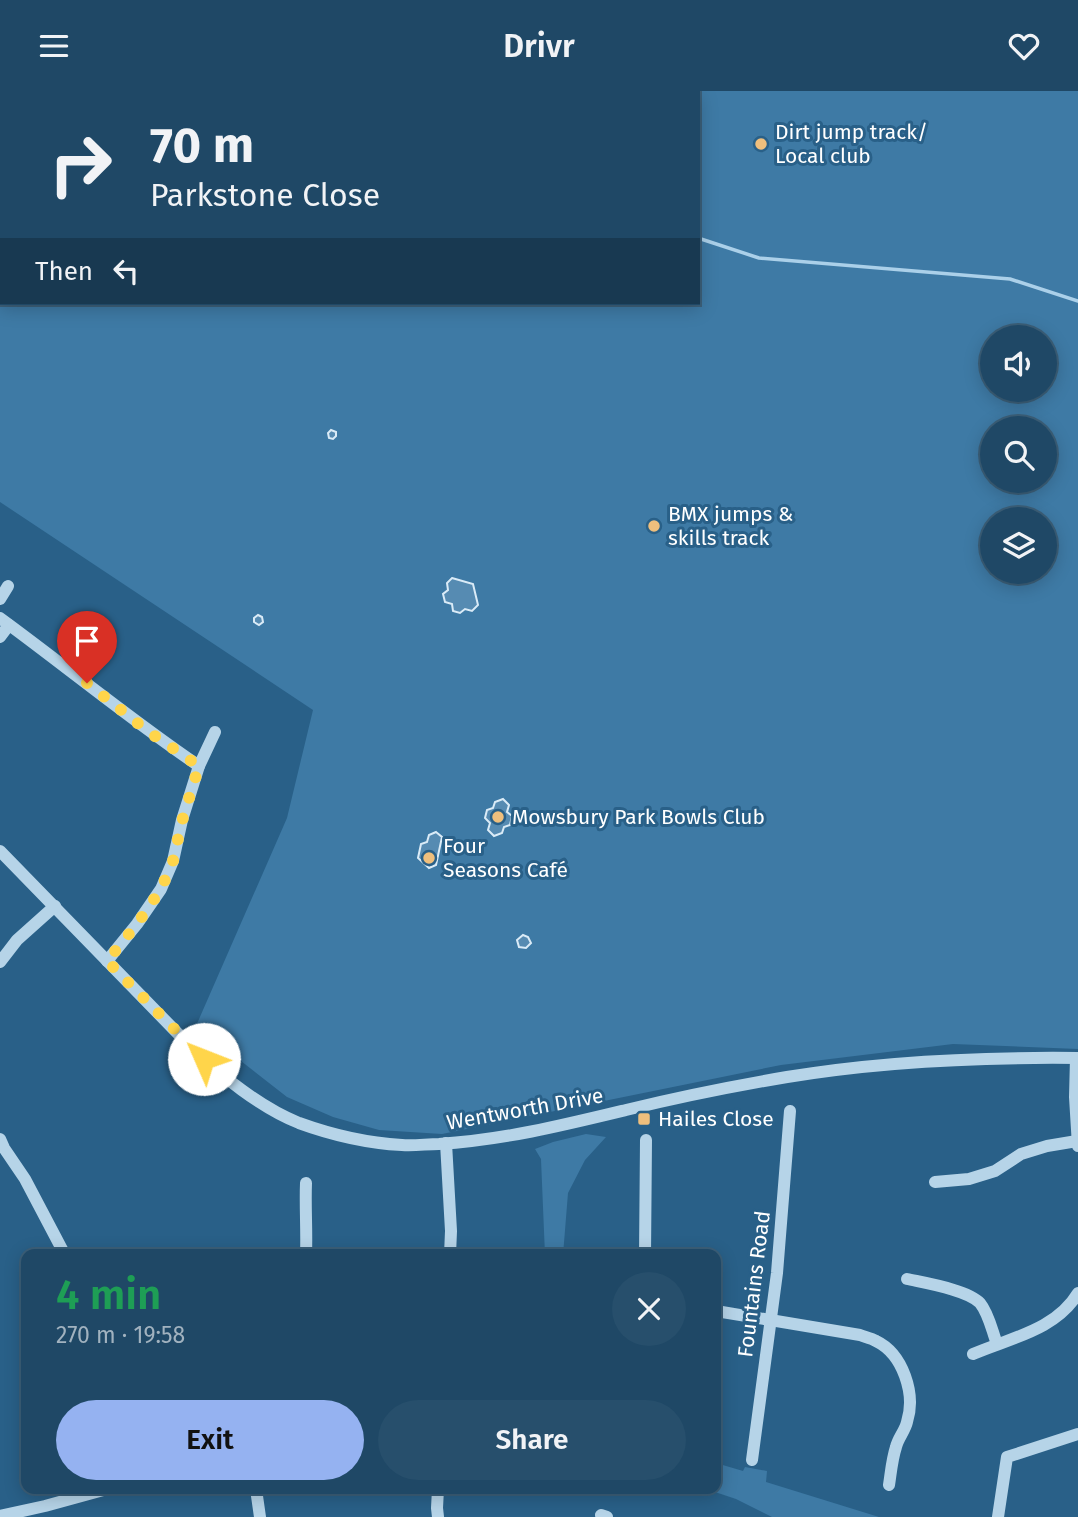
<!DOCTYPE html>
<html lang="en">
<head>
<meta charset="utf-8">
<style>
  body { margin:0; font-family:"Fira Sans",sans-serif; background:#274f6c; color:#f1f3f6; height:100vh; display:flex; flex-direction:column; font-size:26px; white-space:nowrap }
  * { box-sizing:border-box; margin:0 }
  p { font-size:23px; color:#a1b2bf }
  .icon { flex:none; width:38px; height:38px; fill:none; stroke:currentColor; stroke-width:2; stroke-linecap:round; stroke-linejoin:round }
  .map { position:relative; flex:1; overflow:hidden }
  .panel { position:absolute; left:21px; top:1158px; width:700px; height:245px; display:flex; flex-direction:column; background:#1f4866; border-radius:14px; box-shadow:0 4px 18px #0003,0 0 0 2px #3c607a }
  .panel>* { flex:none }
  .guide { position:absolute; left:0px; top:0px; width:700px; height:214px; box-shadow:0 4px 18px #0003,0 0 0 2px #3c607a; background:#1f4866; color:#f1f3f6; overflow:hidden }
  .controls { position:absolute; left:980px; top:234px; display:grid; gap:14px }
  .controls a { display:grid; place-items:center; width:77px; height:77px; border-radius:50%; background:#1f4866; box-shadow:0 4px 18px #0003,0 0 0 2px #3c607a; font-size:35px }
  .pin { position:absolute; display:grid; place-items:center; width:60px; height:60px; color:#fff; margin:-72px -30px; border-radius:50% 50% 50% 0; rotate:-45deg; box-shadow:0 0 7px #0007 }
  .pin .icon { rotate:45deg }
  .me { position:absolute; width:77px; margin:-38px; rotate:314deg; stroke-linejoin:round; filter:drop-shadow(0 0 5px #0008) }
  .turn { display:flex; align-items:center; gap:24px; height:147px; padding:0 35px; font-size:32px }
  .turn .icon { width:91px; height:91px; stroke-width:2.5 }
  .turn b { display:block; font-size:49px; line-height:60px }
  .then { display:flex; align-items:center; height:66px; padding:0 35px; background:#0003; gap:14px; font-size:26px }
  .round { display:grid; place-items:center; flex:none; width:74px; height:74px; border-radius:37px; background:#274f6c }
  .headline { display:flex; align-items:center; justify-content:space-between; height:119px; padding:0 35px }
  h1 { font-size:42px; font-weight:600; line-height:52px; color:#1e9e55 }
  .primary-button { display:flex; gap:14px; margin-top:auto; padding:14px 35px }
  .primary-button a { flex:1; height:80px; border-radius:42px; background:#95b2f1; color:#111; font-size:28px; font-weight:600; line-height:80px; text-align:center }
  .primary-button a+a { background:#274f6c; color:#f1f3f6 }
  header { display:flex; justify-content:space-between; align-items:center; height:91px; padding:0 35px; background:#1f4866; font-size:32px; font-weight:600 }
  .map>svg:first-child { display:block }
  .green { fill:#3e7aa5; fill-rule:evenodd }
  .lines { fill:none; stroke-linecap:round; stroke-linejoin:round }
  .stream { stroke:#abd0e9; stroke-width:3.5 }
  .building { fill:#568bb2; stroke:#daebf7; stroke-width:2 }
  .minor { stroke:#b6d4e8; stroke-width:12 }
  .route { stroke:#ffd54a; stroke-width:12; stroke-dasharray:0 21.6 }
  .poi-dot { fill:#efbf7d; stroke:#296088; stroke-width:2.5 }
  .labels { text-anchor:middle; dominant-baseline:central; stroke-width:6; stroke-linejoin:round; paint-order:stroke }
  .poi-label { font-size:21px; fill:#fff; stroke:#296088; text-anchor:start }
  .street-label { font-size:21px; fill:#fff; stroke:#296088 }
</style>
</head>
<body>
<header><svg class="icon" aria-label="menu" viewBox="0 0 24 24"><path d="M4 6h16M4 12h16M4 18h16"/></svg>Drivr<svg class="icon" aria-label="heart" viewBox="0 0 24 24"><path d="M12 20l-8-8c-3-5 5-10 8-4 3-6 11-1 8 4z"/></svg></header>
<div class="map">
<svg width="1078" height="1426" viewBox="0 0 1078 1426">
  <rect width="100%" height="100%" fill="#296088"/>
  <g class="green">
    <path d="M0,0H42L45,2H2V212H698V2H508L509,0H1078V958L953,953L781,974L442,1043L379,1039L333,1026L287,1006L196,935L287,727L313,619L0,411ZM992,247H1045V299H992ZM992,338H1045V390H992ZM992,429H1045V481H992Z"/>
    <polygon points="586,1043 606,1046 585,1069 568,1102 563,1164 545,1164 541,1068 535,1058 553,1051"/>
    <polygon points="716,1372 743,1380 745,1376 767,1380 766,1391 879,1426 772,1426 736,1408 706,1398 716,1398"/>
  </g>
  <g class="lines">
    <g class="stream">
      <polyline points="289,0 294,2"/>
      <polyline points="698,147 759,167 1010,188 1078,210"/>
    </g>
  </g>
  <g class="building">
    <polygon points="331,339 336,341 336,345 333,348 329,347 328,342"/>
    <polygon points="452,487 473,493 478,514 472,520 465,518 460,522 453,520 452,513 445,511 443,503 448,499 447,492"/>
    <polygon points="258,524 262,526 263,531 259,534 254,531 254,527"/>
    <polygon points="503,708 509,714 507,721 512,725 510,734 504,736 502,742 494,745 488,739 490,732 485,727 487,719 493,717 495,711"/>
    <polygon points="436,741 442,746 436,774 429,777 418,767 421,753 427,751 429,744"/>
    <polygon points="523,844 528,846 531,852 526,857 519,856 517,849"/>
  </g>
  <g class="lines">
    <g class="minor">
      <polyline points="20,0 24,2"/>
      <polyline points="0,508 8,495"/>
      <path d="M0,527C67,576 131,629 199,675L182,729L173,770L161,798L137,833L107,870"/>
      <polyline points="0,546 9,534"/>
      <polyline points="199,675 215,641"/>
      <path d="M0,760L191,956C220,984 261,1017 299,1032C332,1044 366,1052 402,1054C414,1055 427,1053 439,1053C503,1049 564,1034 626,1019C679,1006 734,995 787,986C883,970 981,966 1078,967"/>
      <polyline points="0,871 17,849 55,815"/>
      <polyline points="1076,967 1075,1006 1078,1055"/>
      <polyline points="0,1048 4,1057 25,1088 65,1164"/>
      <polyline points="446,1052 451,1140 450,1164"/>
      <polyline points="935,1091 969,1088 995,1080 1021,1063 1047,1055 1077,1050"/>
      <path d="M306,1164C307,1140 305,1116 306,1092"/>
      <polyline points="645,1164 646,1049"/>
      <path d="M907,1188C925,1192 968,1199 980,1212C989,1223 992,1240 997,1253"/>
      <path d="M716,1220L860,1244C865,1246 871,1247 876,1250C903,1263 916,1303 907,1331C905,1340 898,1347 896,1356C892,1368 891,1381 889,1394"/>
      <path d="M973,1263C1010,1247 1056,1239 1078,1202"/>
      <polyline points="752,1369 777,1182 790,1020"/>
      <polyline points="256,1398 260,1426"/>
      <polyline points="438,1398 437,1417 438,1426"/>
      <polyline points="601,1424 607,1426"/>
      <polyline points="0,1425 45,1415 107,1398"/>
      <polyline points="998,1426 1007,1366 1078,1343"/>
    </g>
  </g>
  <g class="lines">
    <polyline class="route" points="87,592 149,641 199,675 182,730 173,770 161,798 137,833 107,870 204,968"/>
  </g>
  <g class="poi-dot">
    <circle cx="761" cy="53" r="7"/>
    <circle cx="654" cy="435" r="7"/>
    <circle cx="498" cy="726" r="7"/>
    <circle cx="429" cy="767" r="7"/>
    <rect x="637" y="1021" width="14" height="14" rx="3.5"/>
  </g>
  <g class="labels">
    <g class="poi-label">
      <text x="775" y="41">Dirt jump track/<tspan x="775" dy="24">Local club</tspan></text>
      <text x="668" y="423">BMX jumps &amp;<tspan x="668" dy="24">skills track</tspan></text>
      <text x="512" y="726">Mowsbury Park Bowls Club</text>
      <text x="443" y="755">Four<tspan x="443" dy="24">Seasons Café</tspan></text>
      <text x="658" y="1028">Hailes Close</text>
    </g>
    <g class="street-label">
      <text transform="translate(525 1018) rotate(-10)">Wentworth Drive</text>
      <text transform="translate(754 1193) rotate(-83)">Fountains Road</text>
    </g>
  </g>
</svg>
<div class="controls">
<a><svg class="icon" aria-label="sound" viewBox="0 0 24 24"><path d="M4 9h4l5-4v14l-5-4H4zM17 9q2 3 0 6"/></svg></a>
<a><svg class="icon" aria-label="search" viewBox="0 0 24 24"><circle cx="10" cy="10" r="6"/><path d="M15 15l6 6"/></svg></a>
<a><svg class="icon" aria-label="layers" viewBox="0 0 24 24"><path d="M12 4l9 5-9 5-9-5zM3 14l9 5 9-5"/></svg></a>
</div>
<div class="pin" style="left:87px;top:592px;background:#d93025"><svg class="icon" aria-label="arrive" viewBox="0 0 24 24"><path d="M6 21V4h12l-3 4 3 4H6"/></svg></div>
<svg class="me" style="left:204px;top:968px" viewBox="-20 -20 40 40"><circle r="19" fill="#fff"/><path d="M0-13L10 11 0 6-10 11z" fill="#ffd54a"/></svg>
<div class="guide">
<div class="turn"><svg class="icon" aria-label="right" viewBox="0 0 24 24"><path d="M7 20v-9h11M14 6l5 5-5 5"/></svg><div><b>70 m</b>Parkstone Close</div></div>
<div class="then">Then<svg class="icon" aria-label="left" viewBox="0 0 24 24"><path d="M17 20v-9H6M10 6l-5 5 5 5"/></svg></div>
</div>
<section class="panel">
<div class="headline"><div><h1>4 min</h1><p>270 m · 19:58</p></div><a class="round"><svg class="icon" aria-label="close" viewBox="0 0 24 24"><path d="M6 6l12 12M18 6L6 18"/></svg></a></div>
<div class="primary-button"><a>Exit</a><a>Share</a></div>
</section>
</div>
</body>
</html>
